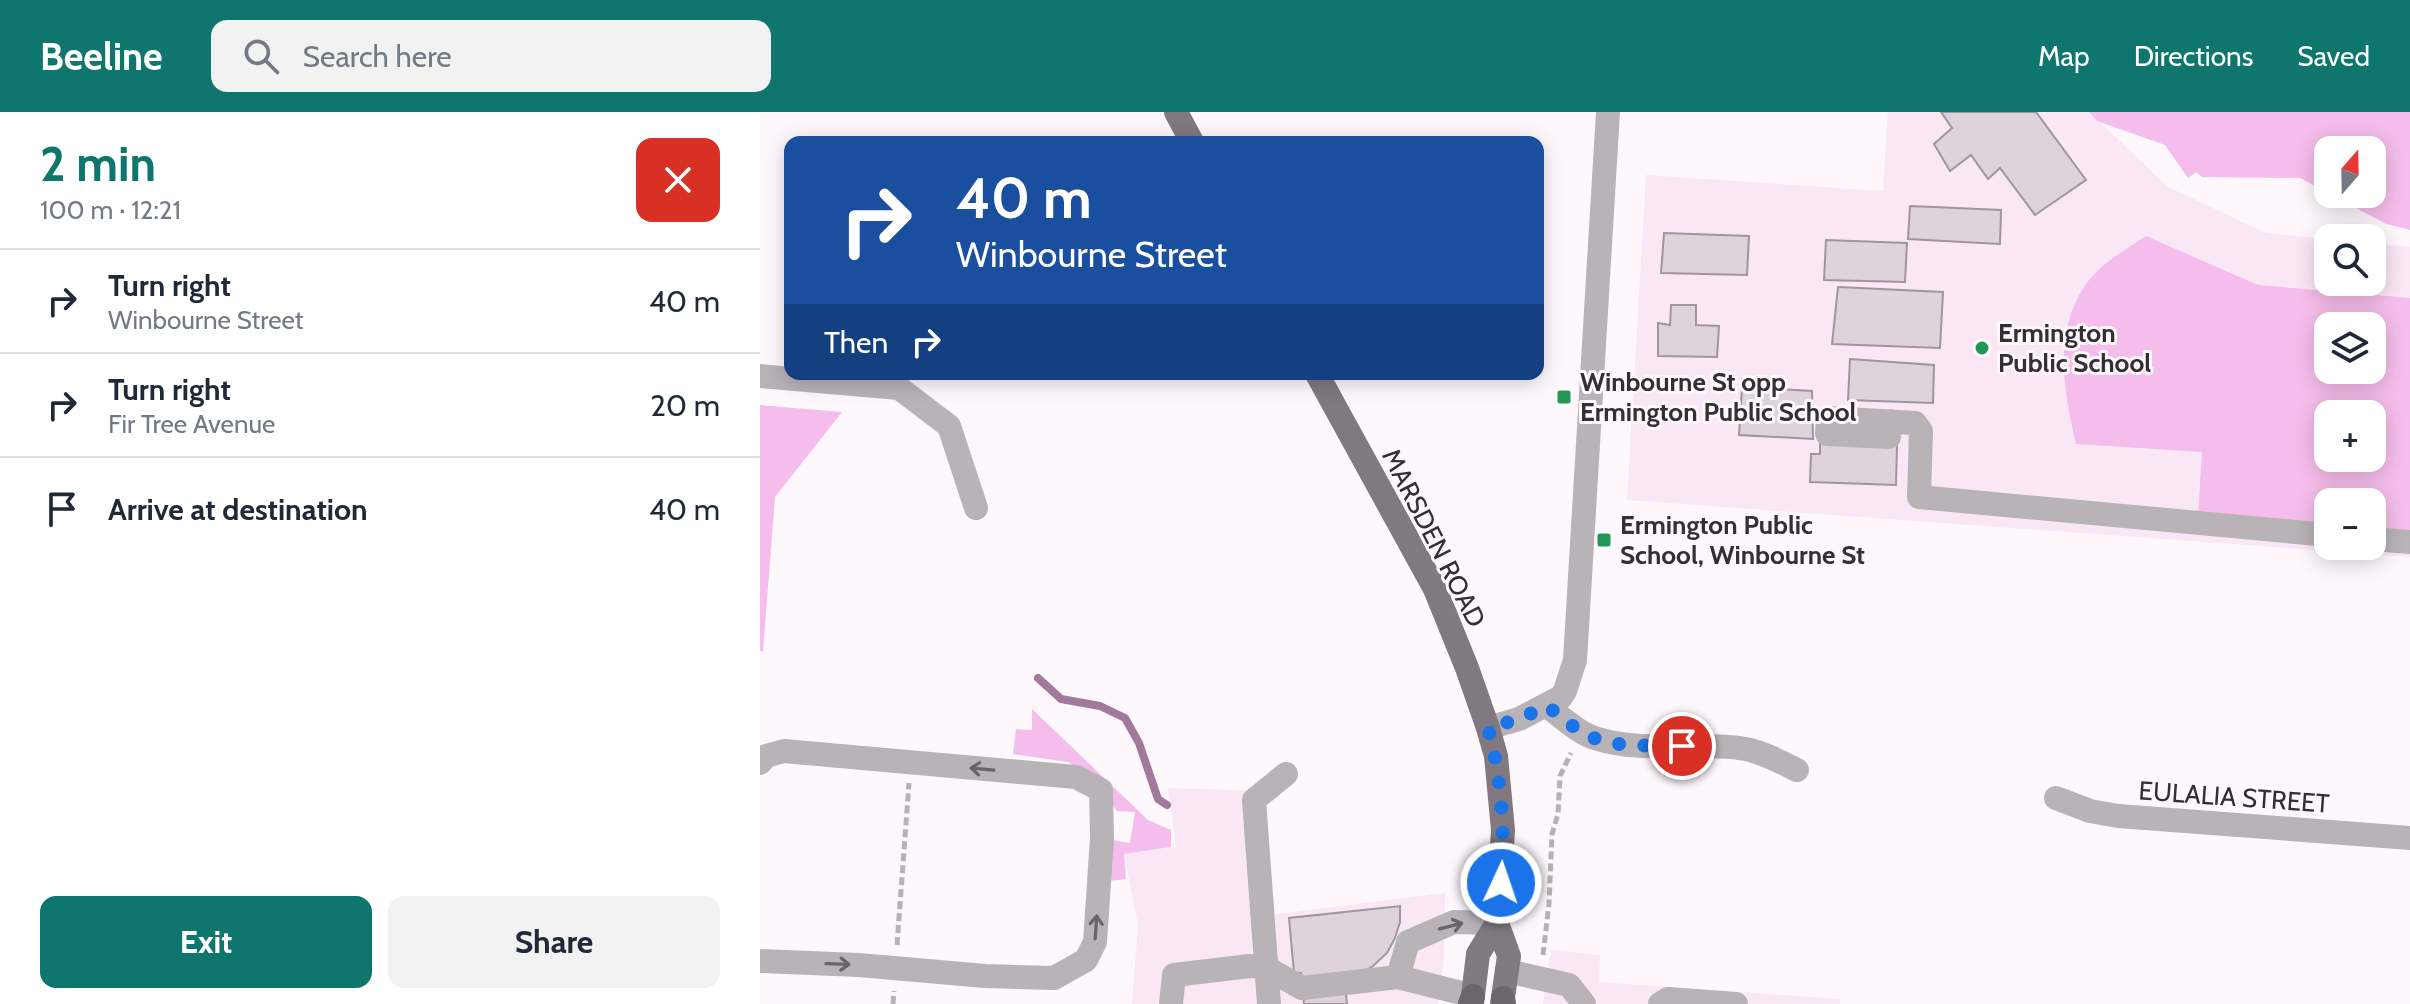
<!DOCTYPE html>
<html lang="en">
<head>
<meta charset="utf-8">
<style>
  body { margin:0; font-family:Cabin,sans-serif; background:#f2f2f3; color:#1f2937; height:100vh; display:flex; flex-direction:column; font-size:30px; white-space:nowrap }
  * { box-sizing:border-box; margin:0 }
  p { font-size:26px; color:#747a83 }
  .icon { flex:none; width:44px; height:44px; fill:none; stroke:currentColor; stroke-width:2; stroke-linecap:round; stroke-linejoin:round }
  .map { position:relative; flex:1; overflow:hidden }
  .drawer { display:flex; flex-direction:column; background:#fff; width:760px }
  .drawer>* { flex:none }
  .hud { position:absolute; left:24px; top:24px; width:760px; height:244px; border-radius:16px; box-shadow:0 4px 20px #0003; background:#1a4fa0; color:#fff; overflow:hidden }
  .needle { width:52px; rotate:20deg }
  .fabs { position:absolute; left:1554px; top:24px; display:grid; gap:16px }
  .fabs a { display:grid; place-items:center; width:72px; height:72px; border-radius:16px; background:#fff; box-shadow:0 4px 20px #0003; font-size:40px }
  .pin { position:absolute; display:grid; place-items:center; width:68px; height:68px; color:#fff; margin:-34px; border:4px solid #fff; border-radius:50%; box-shadow:0 2px 8px #0007 }
  .me { position:absolute; width:88px; margin:-44px; rotate:3deg; stroke-linejoin:round; filter:drop-shadow(0 0 6px #0008) }
  .turn { display:flex; align-items:center; gap:28px; height:168px; padding:0 40px; font-size:36px }
  .turn .icon { width:104px; height:104px; stroke-width:2.5 }
  .turn b { display:block; font-size:56px; line-height:68px }
  .then { display:flex; align-items:center; height:76px; padding:0 40px; background:#0003; gap:16px; font-size:30px }
  .round { display:grid; place-items:center; flex:none; width:84px; height:84px; border-radius:16px; background:#f2f2f3 }
  .head { display:flex; align-items:center; justify-content:space-between; height:136px; padding:0 40px }
  h1 { font-size:48px; font-weight:700; line-height:60px; color:#0f766e }
  .cta { display:flex; gap:16px; margin-top:auto; padding:16px 40px }
  .cta a { flex:1; height:92px; border-radius:16px; background:#0f766e; color:#fff; font-size:32px; font-weight:700; line-height:92px; text-align:center }
  .cta a+a { background:#f2f2f3; color:#1f2937 }
  ul { padding:0; list-style:none }
  li { display:flex; align-items:center; gap:24px; height:104px; padding:0 40px; border-top:2px solid #e0e1e3 }
  li div { flex:1 }
  li b { display:block; font-size:30px }
  li em { font-style:normal }
  header { display:flex; align-items:center; gap:48px; box-sizing:border-box; height:112px; padding:0 40px; background:#0f766e; color:#fff }
  header strong { font-size:38px }
  nav { display:flex; gap:44px; margin-inline-start:auto; font-size:28px }
  .search { width:560px; height:72px; background:#f2f2f3; display:flex; align-items:center; gap:20px; box-sizing:border-box; padding:0 28px; border-radius:16px; color:#747a83; font-size:30px }
  main { display:flex; flex:1; min-height:0 }
  .map>svg:first-child { display:block }
  .built { fill:#fae7f6; fill-rule:evenodd }
  .green { fill:#f5bdeb; fill-rule:evenodd }
  .lines { fill:none; stroke-linecap:round; stroke-linejoin:round }
  .stream { stroke:#a2799b; stroke-width:8 }
  .building { fill:#ded2db; stroke:#a0959e; stroke-width:2 }
  .path { stroke:#b7b1b6; stroke-width:5; stroke-dasharray:8 4; stroke-linecap:butt }
  .minor { stroke:#b8b3b7; stroke-width:24 }
  .major { stroke:#817880; stroke-width:24 }
  .highway { stroke:#6e646c; stroke-width:24 }
  .oneway { stroke:#686467 }
  .route { stroke:#1a73e8; stroke-width:14; stroke-dasharray:0 25.2 }
  .poi-dot { fill:#219753; stroke:#fef7fc; stroke-width:3 }
  .labels { text-anchor:middle; dominant-baseline:central; stroke-width:6; stroke-linejoin:round; paint-order:stroke }
  .poi-label { font-size:26px; font-weight:bold; fill:#332f32; stroke:#fef7fc; text-anchor:start }
  .street-label { font-size:26px; fill:#332f32; stroke:#fef7fc }
</style>
</head>
<body>
<header>
<strong>Beeline</strong>
<div class="search"><svg class="icon" aria-label="search" viewBox="0 0 24 24"><circle cx="10" cy="10" r="6"/><path d="M15 15l6 6"/></svg>Search here</div>
<nav><a>Map</a><a>Directions</a><a>Saved</a></nav>
</header>
<main>
<section class="drawer">
<div class="head"><div><h1>2 min</h1><p>100 m · 12:21</p></div><a class="round" style="background:#d93025;color:#fff"><svg class="icon" aria-label="close" viewBox="0 0 24 24"><path d="M6 6l12 12M18 6L6 18"/></svg></a></div>
<ul>
<li><svg class="icon" aria-label="right" viewBox="0 0 24 24"><path d="M7 20v-9h11M14 6l5 5-5 5"/></svg><div><b>Turn right</b><p>Winbourne Street</p></div><em>40 m</em></li>
<li><svg class="icon" aria-label="right" viewBox="0 0 24 24"><path d="M7 20v-9h11M14 6l5 5-5 5"/></svg><div><b>Turn right</b><p>Fir Tree Avenue</p></div><em>20 m</em></li>
<li><svg class="icon" aria-label="arrive" viewBox="0 0 24 24"><path d="M6 21V4h12l-3 4 3 4H6"/></svg><div><b>Arrive at destination</b></div><em>40 m</em></li>
</ul>
<div class="cta"><a>Exit</a><a>Share</a></div>
</section>
<div class="map">
<svg width="1650" height="892" viewBox="0 0 1650 892">
  <rect width="100%" height="100%" fill="#fef7fc"/>
  <g class="built">
    <path d="M1128,0H1329L1408,75L1506,121L1568,127V170H1612V131L1650,135V445L867,388L886,63L1123,79ZM1568,214H1612V258H1568ZM1568,302H1612V346H1568ZM1568,390H1612V434H1568Z"/>
    <polygon points="408,676 505,679 509,803 685,781 684,846 678,892 372,892 378,813 364,742 416,735"/>
    <polygon points="791,838 840,843 839,870 1080,887 1080,892 783,892"/>
  </g>
  <g class="green">
    <polygon points="1329,0 1650,0 1650,118 1626,112 1570,82 1612,82 1612,38 1568,38 1568,81 1540,66 1442,65 1436,60 1428,66 1405,33 1337,9"/>
    <path d="M1386,124L1498,173L1650,186V421L1612,419V390H1568V416L1438,404L1442,340L1316,332C1304,279 1293,223 1324,175C1338,153 1365,138 1386,124ZM1568,214H1612V258H1568ZM1568,302H1612V346H1568Z"/>
    <polygon points="0,293 82,300 15,385 3,539 0,539"/>
    <polygon points="272,597 388,708 411,718 411,735 364,742 366,767 339,770 342,726 370,731 375,700 357,699 330,663 308,650 253,642 256,617 272,618"/>
  </g>
  <g class="lines">
    <polyline class="stream" points="278,566 301,587 340,594 365,606 379,631 398,687 407,693"/>
  </g>
  <g class="building">
    <polygon points="1181,0 1276,0 1326,68 1275,103 1240,56 1228,67 1211,43 1190,59 1174,32 1192,16"/>
    <polygon points="1150,94 1241,98 1240,132 1148,127"/>
    <polygon points="904,121 989,124 987,163 901,161"/>
    <polygon points="1066,128 1147,131 1145,170 1064,168"/>
    <polygon points="1078,175 1183,180 1180,236 1072,232"/>
    <polygon points="911,193 936,193 936,213 959,214 957,245 898,244 898,211 910,213"/>
    <polygon points="1090,247 1174,253 1173,291 1088,288"/>
    <polygon points="982,275 1052,279 1053,327 979,323"/>
    <polygon points="1060,330 1137,333 1136,373 1050,370 1051,342 1060,342"/>
    <polygon points="640,794 640,810 635,826 627,841 613,854 600,862 584,865 587,892 544,892 541,861 534,861 529,806"/>
  </g>
  <g class="lines">
    <g class="path">
      <polyline points="137,833 149,671"/>
      <polyline points="783,843 789,792 792,722 798,702 800,664 811,641"/>
      <polyline points="133,892 134,879"/>
    </g>
    <g class="minor">
      <polyline points="0,264 139,276 189,314 216,396"/>
      <polyline points="1130,309 1129,325 1067,322 1068,306 1155,311 1161,319 1159,385 1568,423"/>
      <polyline points="1612,427 1650,430"/>
      <path d="M787,594C803,606 819,622 838,627C883,641 940,629 986,637C1004,641 1021,650 1037,658"/>
      <polyline points="728,616 759,607 801,585 805,579 815,548 848,0"/>
      <polyline points="0,651 6,644 24,639 316,665 341,678 342,726 335,830 326,848 294,866 225,864 99,853 0,849"/>
      <polyline points="1296,686 1330,699 1358,704 1650,726"/>
      <polyline points="747,859 809,873 824,892"/>
      <polyline points="638,865 648,830 694,810 737,811"/>
      <polyline points="411,892 414,863 490,854 505,855 542,876 638,865 713,884"/>
      <polyline points="509,892 494,688 526,662"/>
      <polyline points="900,892 908,887 976,892"/>
    </g>
    <g class="major">
      <polyline points="416,0 432,30"/>
      <polyline points="557,262 675,477 707,556 728,616 736,644 743,718 737,811 749,844 742,892"/>
      <polyline points="712,892 718,842 737,811"/>
    </g>
    <g class="highway">
      <polyline points="743,886 744,892"/>
      <polyline points="710,892 713,884"/>
    </g>
  </g>
  <defs><path id="oneway-shaft" d="M-6 0H5M1.5-3L5.5 0L1.5 3" fill="none" stroke-width="1.6" stroke-linecap="round" stroke-linejoin="round" transform="scale(2)"/></defs>
  <g class="oneway">
    <use href="#oneway-shaft" transform="translate(222 657) rotate(-175)"/>
    <use href="#oneway-shaft" transform="translate(691 814) rotate(-14)"/>
    <use href="#oneway-shaft" transform="translate(336 815) rotate(-86)"/>
    <use href="#oneway-shaft" transform="translate(78 852) rotate(2)"/>
  </g>
  <g class="lines">
    <path class="route" d="M741,771C745,719 742,667 728,616L759,607L787,594C802,605 816,619 834,626C860,636 894,633 922,634"/>
  </g>
  <g class="poi-dot">
    <circle cx="1222" cy="236" r="8"/>
    <rect x="796" y="277" width="16" height="16" rx="4"/>
    <rect x="836" y="420" width="16" height="16" rx="4"/>
  </g>
  <g class="labels">
    <g class="poi-label">
      <text x="1238" y="221">Ermington<tspan x="1238" dy="30">Public School</tspan></text>
      <text x="820" y="270">Winbourne St opp<tspan x="820" dy="30">Ermington Public School</tspan></text>
      <text x="860" y="413">Ermington Public<tspan x="860" dy="30">School, Winbourne St</tspan></text>
    </g>
    <g class="street-label">
      <text transform="translate(674 426) rotate(63)">MARSDEN ROAD</text>
      <text transform="translate(1474 685) rotate(4)">EULALIA STREET</text>
    </g>
  </g>
</svg>
<div class="fabs">
<a><svg class="needle" viewBox="-14 -14 28 28"><path d="M0-13l5 13h-10z" fill="#e53935"/><path d="M0 13l5-13h-10z" fill="#747a83"/></svg></a>
<a><svg class="icon" aria-label="search" viewBox="0 0 24 24"><circle cx="10" cy="10" r="6"/><path d="M15 15l6 6"/></svg></a>
<a><svg class="icon" aria-label="layers" viewBox="0 0 24 24"><path d="M12 4l9 5-9 5-9-5zM3 14l9 5 9-5"/></svg></a>
<a>+</a>
<a>−</a>
</div>
<div class="pin" style="left:922px;top:634px;background:#d93025"><svg class="icon" aria-label="arrive" viewBox="0 0 24 24"><path d="M6 21V4h12l-3 4 3 4H6"/></svg></div>
<svg class="me" style="left:741px;top:771px" viewBox="-20 -20 40 40"><circle r="17" fill="#1a73e8" stroke="#fff" stroke-width="3"/><path d="M0-11L8 9 0 5-8 9z" fill="#fff"/></svg>
<div class="hud">
<div class="turn"><svg class="icon" aria-label="right" viewBox="0 0 24 24"><path d="M7 20v-9h11M14 6l5 5-5 5"/></svg><div><b>40 m</b>Winbourne Street</div></div>
<div class="then">Then<svg class="icon" aria-label="right" viewBox="0 0 24 24"><path d="M7 20v-9h11M14 6l5 5-5 5"/></svg></div>
</div>
</div>
</main>
</body>
</html>
